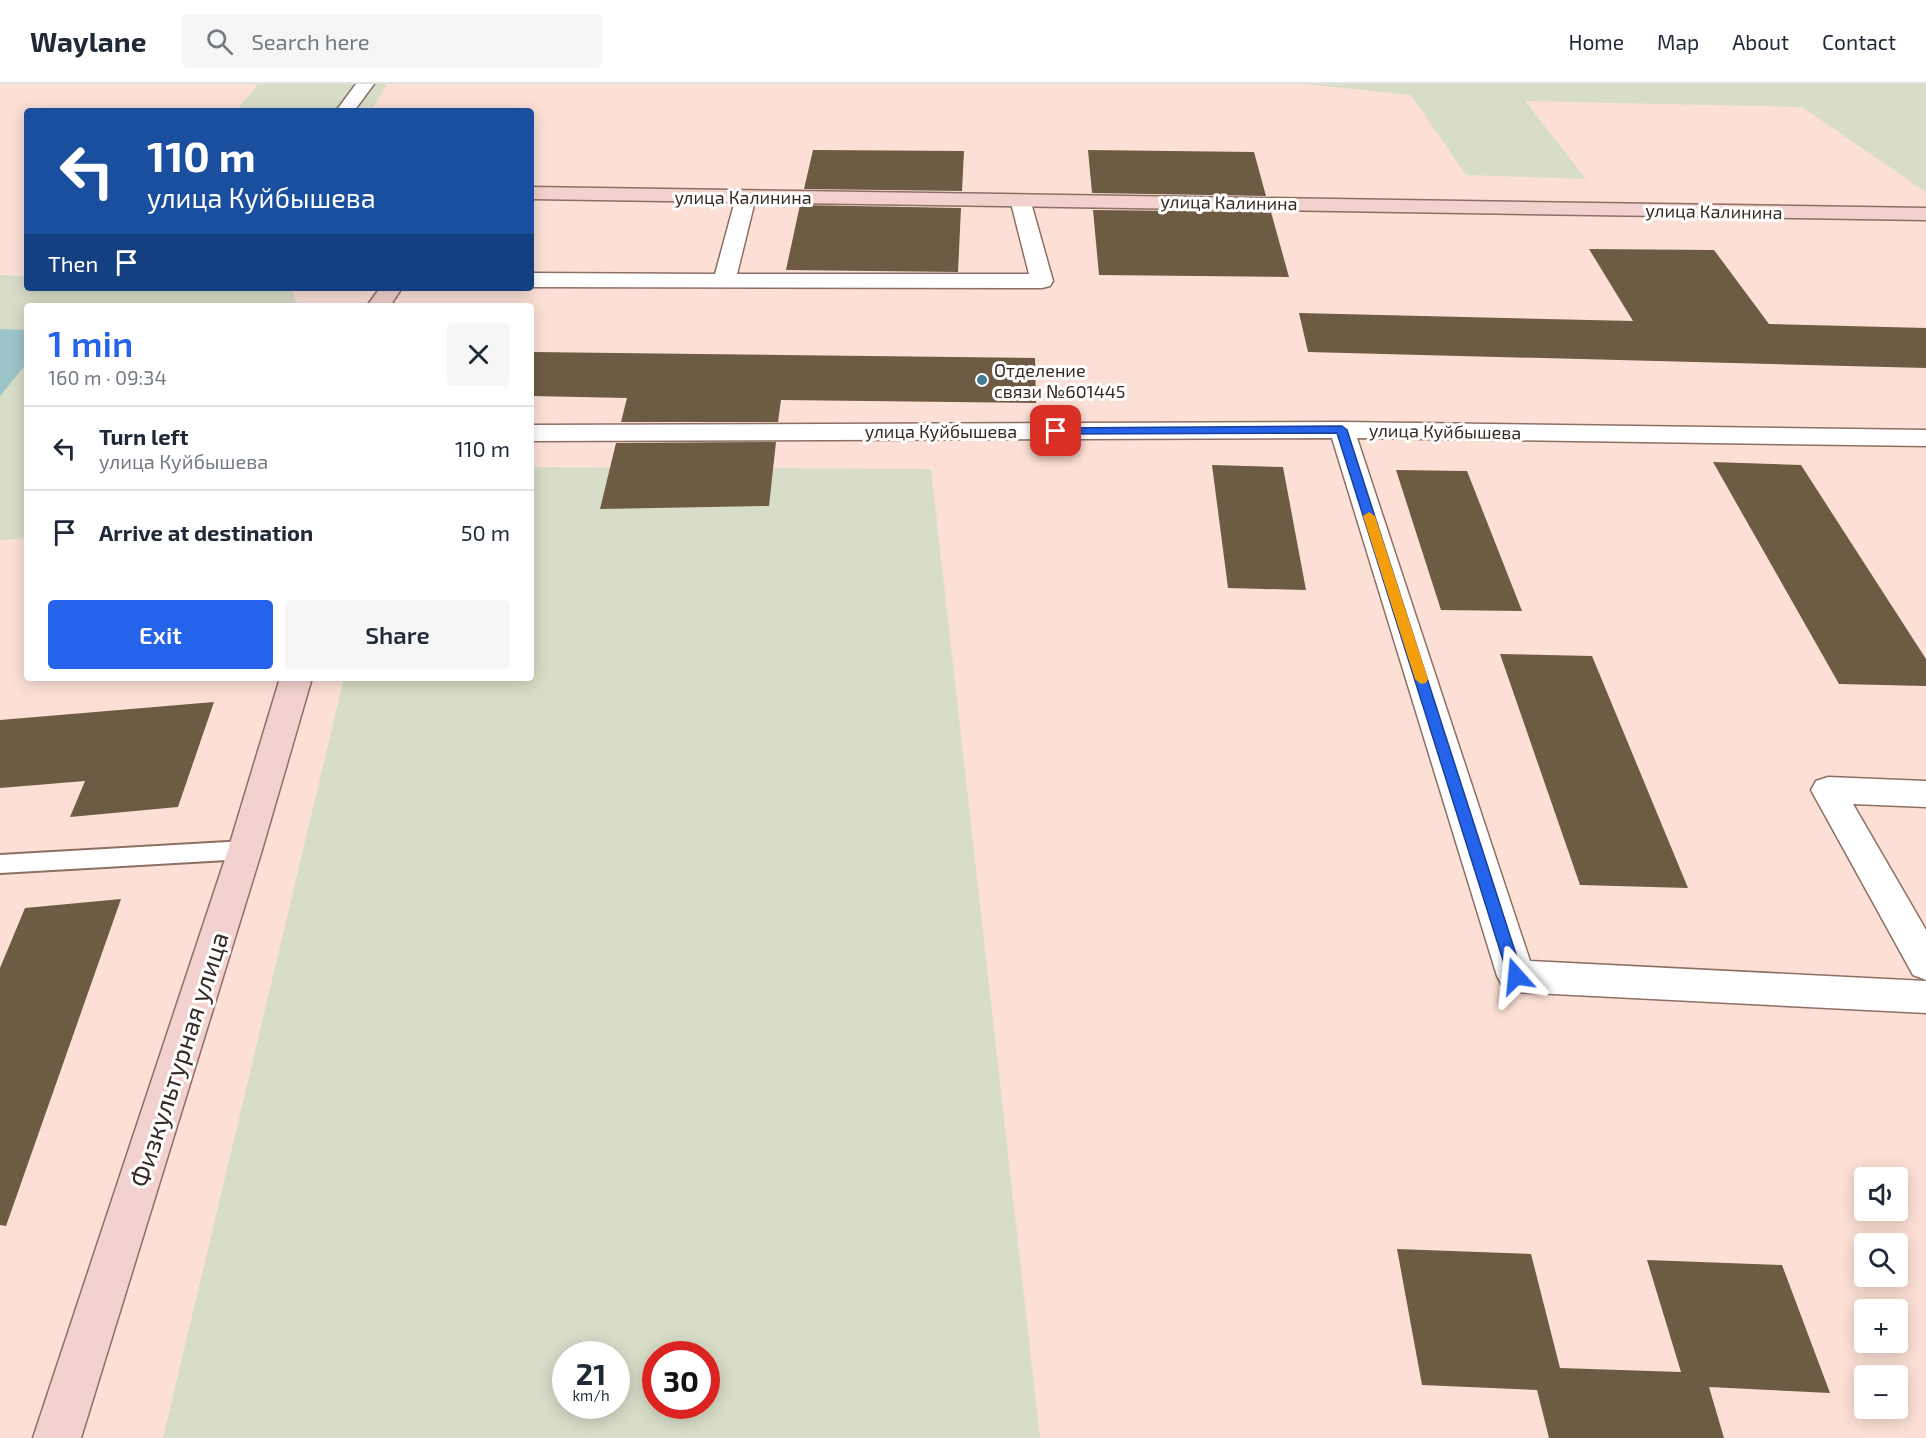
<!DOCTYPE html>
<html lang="en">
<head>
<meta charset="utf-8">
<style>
  body { margin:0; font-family:"Exo 2",sans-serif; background:#f6f6f7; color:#1f2937; height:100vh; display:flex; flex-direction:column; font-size:22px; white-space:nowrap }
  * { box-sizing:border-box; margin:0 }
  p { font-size:20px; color:#747a83 }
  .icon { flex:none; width:33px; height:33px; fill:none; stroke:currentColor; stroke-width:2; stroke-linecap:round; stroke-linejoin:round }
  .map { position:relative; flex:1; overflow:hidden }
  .drawer { position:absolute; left:24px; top:219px; width:510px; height:378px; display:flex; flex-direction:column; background:#fff; border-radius:6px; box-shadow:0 3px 15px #0003 }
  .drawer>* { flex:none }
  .banner { position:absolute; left:24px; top:24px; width:510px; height:183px; border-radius:6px; box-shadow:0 3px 15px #0003; background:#1a4fa0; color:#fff; overflow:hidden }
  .buttons { position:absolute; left:1854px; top:1083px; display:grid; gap:12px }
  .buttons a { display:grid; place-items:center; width:54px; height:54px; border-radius:6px; background:#fff; box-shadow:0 3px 15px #0003; font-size:30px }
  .speed { position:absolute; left:552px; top:1257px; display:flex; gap:12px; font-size:30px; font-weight:700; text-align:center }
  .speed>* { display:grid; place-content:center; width:78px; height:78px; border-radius:50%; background:#fff; box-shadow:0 3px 15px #0003; line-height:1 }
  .speed small { font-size:15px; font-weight:400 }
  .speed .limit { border:9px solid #d22; background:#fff; color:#111 }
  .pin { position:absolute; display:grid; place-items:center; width:51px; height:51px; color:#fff; margin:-26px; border-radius:12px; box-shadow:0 3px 9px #0006 }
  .me { position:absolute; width:66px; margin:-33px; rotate:342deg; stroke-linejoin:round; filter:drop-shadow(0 0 4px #0008) }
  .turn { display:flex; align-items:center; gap:21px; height:126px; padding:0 24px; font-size:27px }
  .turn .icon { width:78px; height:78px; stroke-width:2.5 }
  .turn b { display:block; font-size:42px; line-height:51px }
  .then { display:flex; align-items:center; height:57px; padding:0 24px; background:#0003; gap:12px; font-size:22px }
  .round { display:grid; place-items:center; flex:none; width:63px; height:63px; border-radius:6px; background:#f6f6f7 }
  .summary { display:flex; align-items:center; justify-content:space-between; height:102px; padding:0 24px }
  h1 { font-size:36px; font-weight:600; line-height:45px; color:#2563eb }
  .cta { display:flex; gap:12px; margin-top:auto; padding:12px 24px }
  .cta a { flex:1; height:69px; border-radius:6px; background:#2563eb; color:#fff; font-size:24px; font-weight:600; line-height:69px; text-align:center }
  .cta a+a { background:#f6f6f7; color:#1f2937 }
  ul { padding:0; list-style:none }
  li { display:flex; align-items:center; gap:18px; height:84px; padding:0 24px; border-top:2px solid #e0e1e3 }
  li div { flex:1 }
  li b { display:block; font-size:22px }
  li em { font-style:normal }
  header { display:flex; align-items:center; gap:36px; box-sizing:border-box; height:84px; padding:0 30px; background:#fff; border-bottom:2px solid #e0e1e3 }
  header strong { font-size:28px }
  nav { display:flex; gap:33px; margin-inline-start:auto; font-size:21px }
  .search { width:420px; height:54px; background:#f6f6f7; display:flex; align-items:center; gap:15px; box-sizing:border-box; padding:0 21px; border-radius:6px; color:#747a83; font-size:22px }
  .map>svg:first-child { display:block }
  .green { fill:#d7ddc7; fill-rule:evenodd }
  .water { fill:#9cc5c9 }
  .building { fill:#6e5b44 }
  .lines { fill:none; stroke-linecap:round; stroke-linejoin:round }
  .service-casing { stroke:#8d6f64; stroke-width:4 }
  .minor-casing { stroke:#8d6f64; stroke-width:3 }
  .secondary-casing { stroke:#8d6f64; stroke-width:3 }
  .service { fill:#fff; fill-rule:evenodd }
  .minor { fill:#fff; fill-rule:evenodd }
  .secondary { fill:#f2d1ce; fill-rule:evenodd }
  .route { fill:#2563eb; stroke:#184099; stroke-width:1.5 }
  .slow { fill:#f59e0b }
  .poi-dot { fill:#407a93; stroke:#fff; stroke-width:2 }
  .labels { text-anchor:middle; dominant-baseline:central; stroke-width:6; stroke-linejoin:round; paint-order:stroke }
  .far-street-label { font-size:18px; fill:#382b26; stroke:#fff }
  .far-poi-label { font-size:18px; fill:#382b26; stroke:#fff; text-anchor:start }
  .near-street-label { font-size:26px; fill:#382b26; stroke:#fff }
</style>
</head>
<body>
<header>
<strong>Waylane</strong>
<div class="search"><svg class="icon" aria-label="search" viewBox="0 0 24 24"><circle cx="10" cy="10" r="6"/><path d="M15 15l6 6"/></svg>Search here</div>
<nav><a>Home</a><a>Map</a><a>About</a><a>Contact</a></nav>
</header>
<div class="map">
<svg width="1926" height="1354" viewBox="0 0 1926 1354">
  <rect width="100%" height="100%" fill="#fce0d6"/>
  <g class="green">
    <polygon points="258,0 387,0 371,27 236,27"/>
    <polygon points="1306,0 1926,0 1926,108 1802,23 1525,17 1586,95 1466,91 1411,11"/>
    <polygon points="0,191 27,192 27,204 290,204 299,222 27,222 27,246 0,245"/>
    <polygon points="27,279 27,454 0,456 0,312"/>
    <path d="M531,383L931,385L1040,1354H163L344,594H531ZM566,1270H616V1322H566ZM656,1270H706V1322H656Z"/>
  </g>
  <polygon class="water" points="0,245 27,246 27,279 0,312"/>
  <g class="building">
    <polygon points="813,66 964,67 962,107 804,105"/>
    <polygon points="1088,66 1254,68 1266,112 1092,109"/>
    <polygon points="800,121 961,124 958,188 786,186"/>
    <polygon points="1093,126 1271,128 1289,193 1099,191"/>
    <polygon points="1589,165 1714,166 1769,240 1926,244 1926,284 1308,268 1299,229 1633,237"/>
    <polygon points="531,268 1035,274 1036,319 781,316 778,338 621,338 627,314 531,312"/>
    <polygon points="776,358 769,422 600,425 616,359"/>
    <polygon points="1713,378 1801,381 1926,575 1926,602 1839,600"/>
    <polygon points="1212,381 1283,383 1306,506 1228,504"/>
    <polygon points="1396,386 1467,387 1522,527 1441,526"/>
    <polygon points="1500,570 1592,572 1688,804 1580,801"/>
    <polygon points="214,618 178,723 70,733 85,697 0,704 0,636"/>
    <polygon points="121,815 6,1142 0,1141 0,884 25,824"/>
    <polygon points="1397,1165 1531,1170 1560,1284 1681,1288 1647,1176 1782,1181 1830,1309 1709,1303 1724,1354 1549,1354 1537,1306 1422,1301"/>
  </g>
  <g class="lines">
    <defs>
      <polygon id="service" points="245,757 253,759 257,766 253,773 245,775 0,789 0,771"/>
      <g id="minor">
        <polygon points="356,0 374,0 354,27 336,27"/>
        <polygon points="746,107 753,109 756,113 737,190 1029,190 1010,115 1013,111 1027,111 1030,115 1053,197 1050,202 1042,204 531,203 531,189 715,190 736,113 739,109"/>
        <polygon points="1342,338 1926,346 1926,362 1357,354 1530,877 1926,897 1926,929 1516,908 1503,903 1497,892 1332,354 531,357 531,341"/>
        <polygon points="1828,693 1926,697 1926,723 1853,720 1926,846 1926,896 1913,891 1811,706 1816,697"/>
      </g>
      <g id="secondary">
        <polygon points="531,103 1926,124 1926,136 531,115"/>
        <polygon points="380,204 402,204 390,222 367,222"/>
        <polygon points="280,594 312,594 262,766 81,1354 33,1354 228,766"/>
      </g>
    </defs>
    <use href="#service" class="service-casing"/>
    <use href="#minor" class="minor-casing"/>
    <use href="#secondary" class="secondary-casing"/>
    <use href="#service" class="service"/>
    <use href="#minor" class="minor"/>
    <use href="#secondary" class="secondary"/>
  </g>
  <polygon class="route" points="1342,342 1347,346 1523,892 1521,897 1516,899 1510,897 1508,892 1337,349 1056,350 1050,347 1056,344"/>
  <polygon class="slow" points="1369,428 1375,432 1428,595 1426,599 1421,600 1415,595 1363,432"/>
  <circle class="poi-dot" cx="982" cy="296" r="6"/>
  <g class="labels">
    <g class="far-street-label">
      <text x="743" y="113">улица Калинина</text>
      <text transform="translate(1229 118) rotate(1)">улица Калинина</text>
      <text transform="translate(1714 127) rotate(1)">улица Калинина</text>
      <text x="941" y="347">улица Куйбышева</text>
      <text transform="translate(1445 347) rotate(1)">улица Куйбышева</text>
    </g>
    <g class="far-poi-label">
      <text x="994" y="286">Отделение<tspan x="994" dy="21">связи №601445</tspan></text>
    </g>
    <g class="near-street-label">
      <text transform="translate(178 975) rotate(-72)">Физкультурная улица</text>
    </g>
  </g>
</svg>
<div class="buttons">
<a><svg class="icon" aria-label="sound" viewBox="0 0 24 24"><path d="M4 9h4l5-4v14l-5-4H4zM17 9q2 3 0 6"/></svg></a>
<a><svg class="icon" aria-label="search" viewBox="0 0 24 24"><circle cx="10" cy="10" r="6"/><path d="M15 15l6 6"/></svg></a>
<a>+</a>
<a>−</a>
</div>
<div class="speed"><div>21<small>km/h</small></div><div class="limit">30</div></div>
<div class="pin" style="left:1056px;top:347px;background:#d93025"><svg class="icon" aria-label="arrive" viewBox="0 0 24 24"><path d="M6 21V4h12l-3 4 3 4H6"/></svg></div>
<svg class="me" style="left:1516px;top:892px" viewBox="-20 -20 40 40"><path d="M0-17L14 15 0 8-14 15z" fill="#2563eb" stroke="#fff" stroke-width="4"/></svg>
<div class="banner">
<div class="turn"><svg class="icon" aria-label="left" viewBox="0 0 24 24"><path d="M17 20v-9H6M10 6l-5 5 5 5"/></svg><div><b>110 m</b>улица Куйбышева</div></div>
<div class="then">Then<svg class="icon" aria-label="arrive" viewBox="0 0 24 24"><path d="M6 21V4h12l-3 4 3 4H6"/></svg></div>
</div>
<section class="drawer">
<div class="summary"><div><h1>1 min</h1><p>160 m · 09:34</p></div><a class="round"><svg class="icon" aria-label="close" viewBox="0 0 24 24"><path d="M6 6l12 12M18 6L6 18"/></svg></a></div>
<ul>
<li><svg class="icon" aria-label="left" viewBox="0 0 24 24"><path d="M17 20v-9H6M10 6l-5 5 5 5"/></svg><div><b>Turn left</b><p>улица Куйбышева</p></div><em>110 m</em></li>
<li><svg class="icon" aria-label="arrive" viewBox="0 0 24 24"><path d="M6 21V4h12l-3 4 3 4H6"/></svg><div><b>Arrive at destination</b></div><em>50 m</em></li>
</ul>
<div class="cta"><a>Exit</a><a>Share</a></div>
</section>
</div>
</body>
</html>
